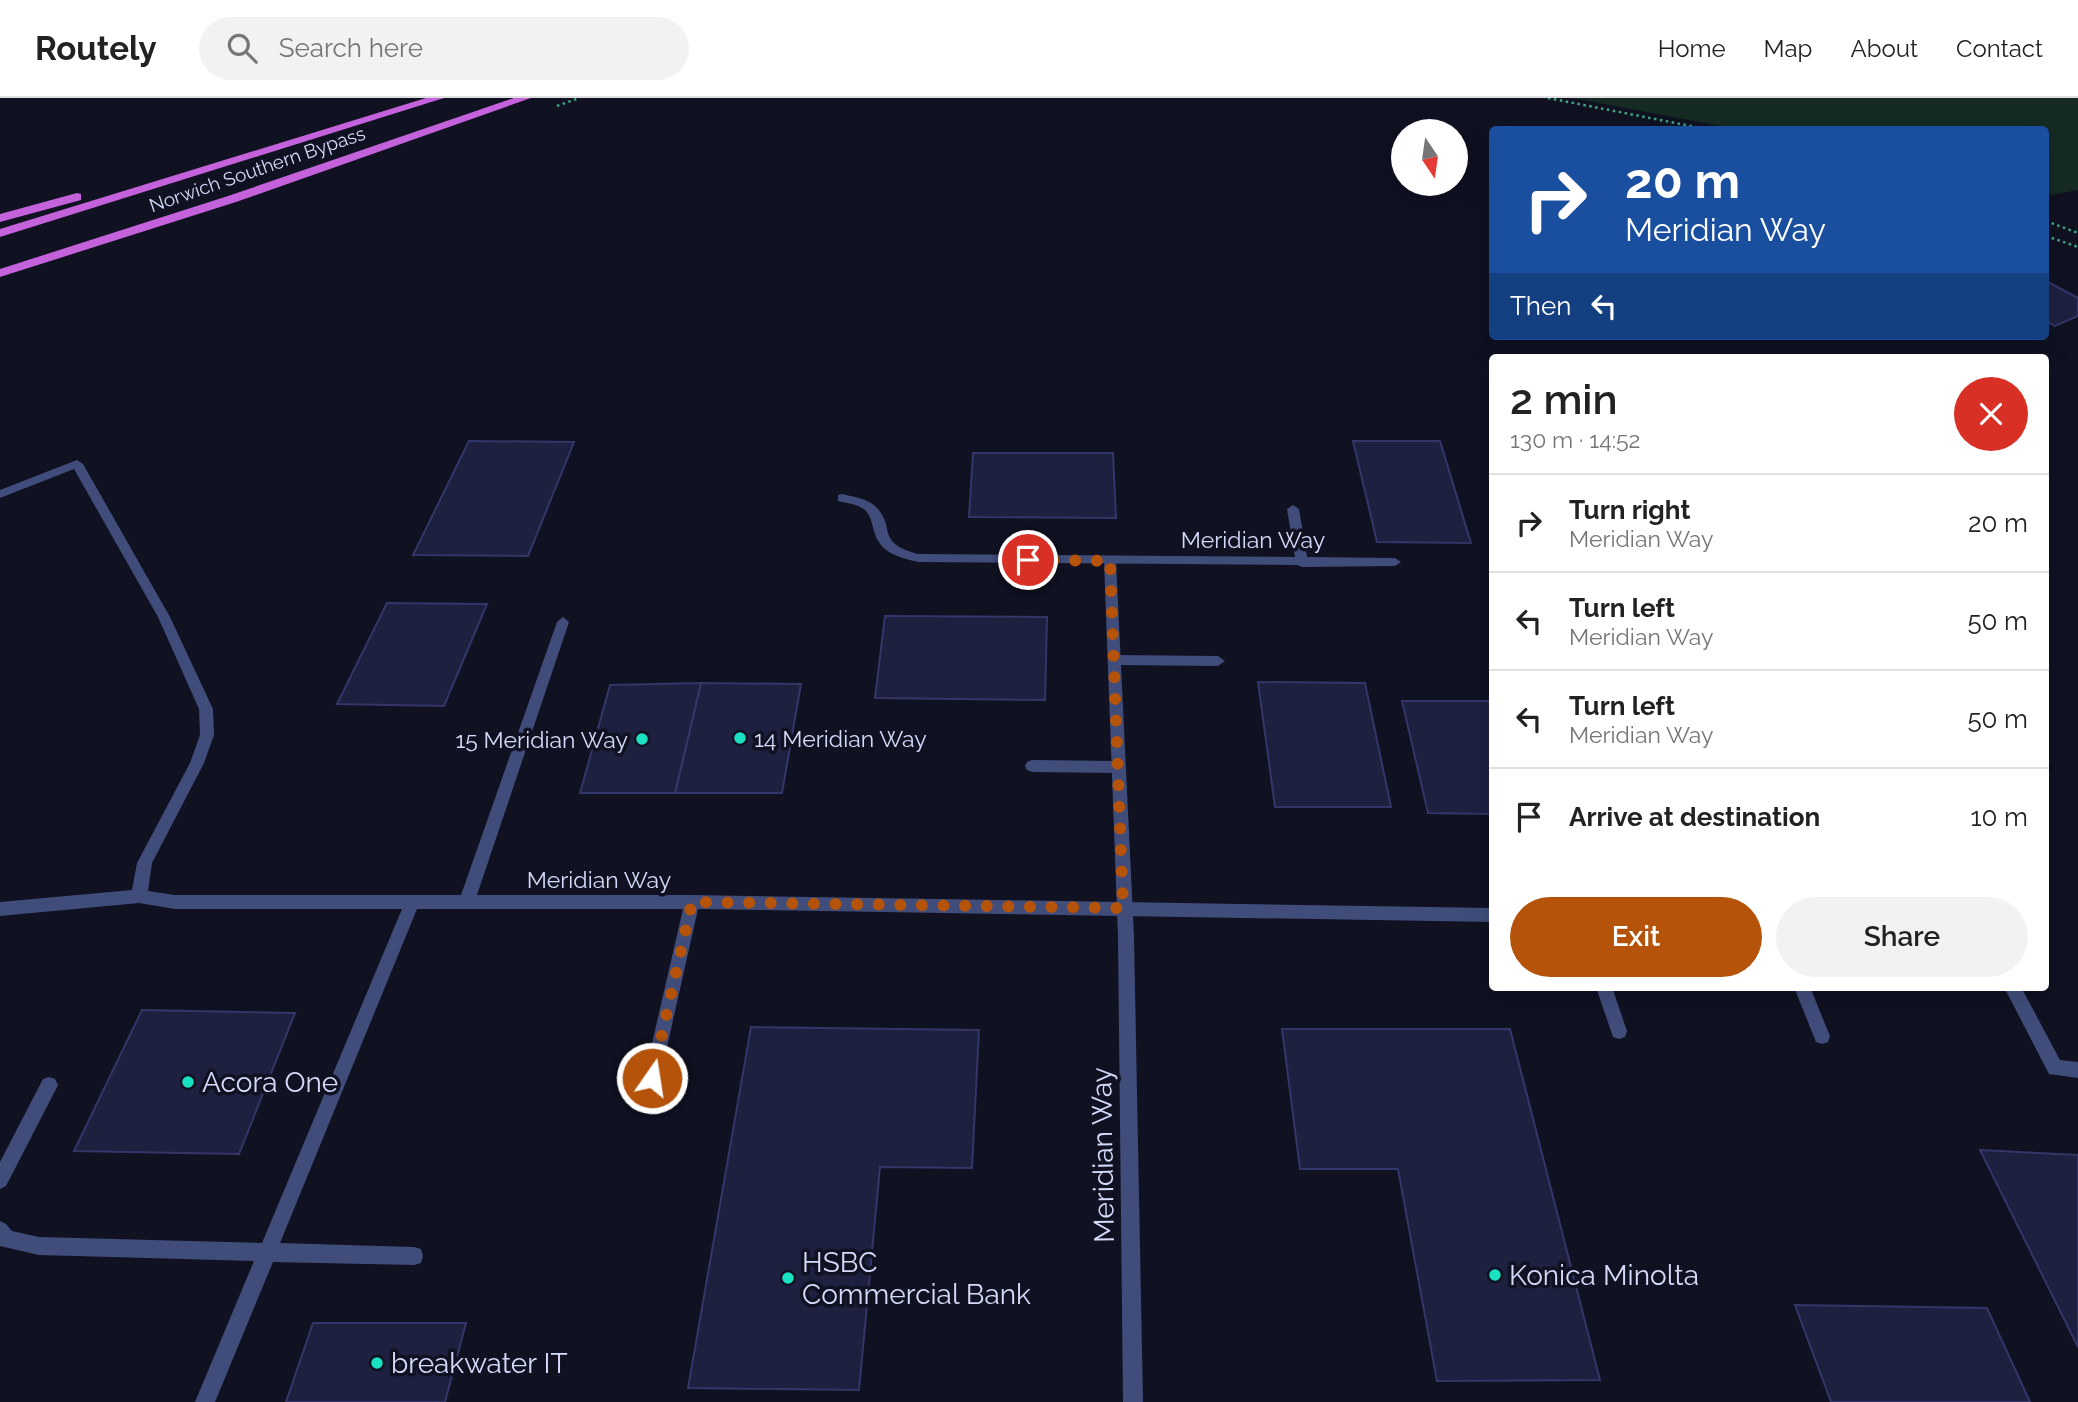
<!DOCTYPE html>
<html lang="en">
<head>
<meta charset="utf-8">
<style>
  body { margin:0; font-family:Raleway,sans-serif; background:#f2f2f2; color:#222; height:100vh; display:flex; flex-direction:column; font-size:26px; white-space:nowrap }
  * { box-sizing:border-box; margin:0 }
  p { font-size:23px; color:#767676 }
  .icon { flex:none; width:38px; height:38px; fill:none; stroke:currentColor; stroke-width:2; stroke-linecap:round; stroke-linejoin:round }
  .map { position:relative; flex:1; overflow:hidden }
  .side { position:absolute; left:1489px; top:256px; width:560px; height:637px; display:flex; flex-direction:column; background:#fff; border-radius:7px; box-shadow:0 7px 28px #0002 }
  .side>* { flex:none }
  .top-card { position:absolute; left:1489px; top:28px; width:560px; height:214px; border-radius:7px; box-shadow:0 7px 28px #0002; background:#1a4fa0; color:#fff; overflow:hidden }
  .needle { width:46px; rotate:167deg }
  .tools { position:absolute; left:1391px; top:21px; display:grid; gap:14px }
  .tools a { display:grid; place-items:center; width:77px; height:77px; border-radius:50%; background:#fff; box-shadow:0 7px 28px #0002; font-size:35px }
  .pin { position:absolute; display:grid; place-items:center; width:60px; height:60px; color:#fff; margin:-30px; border:4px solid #fff; border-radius:50%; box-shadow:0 2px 7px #0007 }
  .me { position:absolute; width:77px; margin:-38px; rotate:13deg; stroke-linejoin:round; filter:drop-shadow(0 0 5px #0008) }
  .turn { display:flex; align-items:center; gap:24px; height:147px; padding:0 21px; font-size:32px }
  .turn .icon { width:91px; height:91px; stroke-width:2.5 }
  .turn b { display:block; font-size:49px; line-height:60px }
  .then { display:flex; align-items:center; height:66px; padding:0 21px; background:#0003; gap:14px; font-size:26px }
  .round { display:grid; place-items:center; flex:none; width:74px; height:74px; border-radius:37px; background:#f2f2f2 }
  .summary { display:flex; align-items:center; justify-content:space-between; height:119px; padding:0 21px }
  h1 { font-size:42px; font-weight:600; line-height:52px }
  .button { display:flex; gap:14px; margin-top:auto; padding:14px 21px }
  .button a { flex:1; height:80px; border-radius:42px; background:#b45309; color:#fff; font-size:28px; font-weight:600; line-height:80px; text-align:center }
  .button a+a { background:#f2f2f2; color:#222 }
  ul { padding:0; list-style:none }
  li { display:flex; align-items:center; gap:21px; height:98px; padding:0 21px; border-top:2px solid #e0e0e0 }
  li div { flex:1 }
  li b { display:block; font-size:26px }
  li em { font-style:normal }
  header { display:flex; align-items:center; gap:42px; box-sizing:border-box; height:98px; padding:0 35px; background:#fff; border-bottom:2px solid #e0e0e0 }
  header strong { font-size:33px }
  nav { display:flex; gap:38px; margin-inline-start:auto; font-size:24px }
  .search { width:490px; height:63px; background:#f2f2f2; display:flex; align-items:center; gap:18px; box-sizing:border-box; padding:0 24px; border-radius:38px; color:#767676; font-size:26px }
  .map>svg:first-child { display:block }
  .green { fill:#142a23 }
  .building { fill:#1e2040; stroke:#333669; stroke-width:2 }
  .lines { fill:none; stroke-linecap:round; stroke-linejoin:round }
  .path { stroke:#3ca784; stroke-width:2.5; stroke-dasharray:2.5 3.5; stroke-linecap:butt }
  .service { fill:#404d7b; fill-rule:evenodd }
  .minor { fill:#404d7b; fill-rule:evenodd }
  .trunk { fill:#c362db; fill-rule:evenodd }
  .route { stroke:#b45309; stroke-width:12; stroke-dasharray:0 21.6 }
  .poi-dot { fill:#19e1c1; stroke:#101121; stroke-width:2.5 }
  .labels { text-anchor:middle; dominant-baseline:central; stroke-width:7; stroke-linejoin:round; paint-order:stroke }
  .far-street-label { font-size:19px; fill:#d4dafa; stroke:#101121 }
  .street-label { font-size:23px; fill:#d4dafa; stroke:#101121 }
  .poi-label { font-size:23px; fill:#d4dafa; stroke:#101121; text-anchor:start }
  .near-poi-label { font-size:28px; fill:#d4dafa; stroke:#101121; text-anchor:start }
  .near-street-label { font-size:28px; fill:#d4dafa; stroke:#101121 }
</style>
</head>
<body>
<header>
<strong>Routely</strong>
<div class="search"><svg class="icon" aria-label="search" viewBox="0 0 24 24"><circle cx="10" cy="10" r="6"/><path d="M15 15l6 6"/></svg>Search here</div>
<nav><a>Home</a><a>Map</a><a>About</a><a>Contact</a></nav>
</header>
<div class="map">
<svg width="2078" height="1304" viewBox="0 0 2078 1304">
  <rect width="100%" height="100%" fill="#101121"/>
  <polygon class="green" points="1572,0 2078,0 2078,92 2046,98 2046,32 1736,31"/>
  <g class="building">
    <polygon points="2046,183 2078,200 2078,218 2055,228 2046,223"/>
    <polygon points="469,343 574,344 528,458 413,457"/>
    <polygon points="1353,343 1440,343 1471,445 1377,444"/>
    <polygon points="973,355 1113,355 1116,420 969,419"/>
    <polygon points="387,505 487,506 444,608 337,606"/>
    <polygon points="885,518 1047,519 1045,602 875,600"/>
    <polygon points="1258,584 1365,585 1391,709 1275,709"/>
    <polygon points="701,585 801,586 782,695 675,695"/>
    <polygon points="701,585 675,695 580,695 610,587"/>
    <polygon points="1402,603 1493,603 1493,716 1428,715"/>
    <polygon points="142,912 295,915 239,1056 74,1053"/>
    <polygon points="751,929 979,932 972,1070 880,1069 859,1292 688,1290"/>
    <polygon points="1282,931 1510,931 1600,1282 1437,1283 1398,1071 1300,1071"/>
    <polygon points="1980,1052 2078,1057 2078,1249"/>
    <polygon points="1795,1207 1987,1210 2030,1304 1831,1304"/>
    <polygon points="313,1225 466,1225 445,1304 286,1304"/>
  </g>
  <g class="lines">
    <g class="path">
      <polyline points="1548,0 1711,32"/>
      <polyline points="557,8 579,0"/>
      <polyline points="2046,123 2078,135"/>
      <polyline points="2046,138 2078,149"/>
    </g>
    <g class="service">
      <polygon points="77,362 83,366 170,519 213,611 214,637 204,665 152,765 148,793 175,797 461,797 557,524 563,519 569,524 477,797 692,797 1493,810 1493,824 698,811 660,980 658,986 652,988 646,986 644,980 683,811 417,811 280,1145 414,1149 421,1151 423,1158 421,1165 414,1167 273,1164 215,1304 195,1304 254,1163 39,1157 0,1148 0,1123 6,1126 12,1133 39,1139 262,1145 402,811 175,811 139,805 0,818 0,804 132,792 137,765 190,665 200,637 199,611 158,519 74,371 0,400 0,392"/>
      <path d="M842,396C853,399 866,400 875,408C897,429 874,444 918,456L1295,459L1287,411L1293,407L1299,411L1307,459L1395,460L1401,464L1395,468L1302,469L1297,467L918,464C898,459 880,455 874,433C872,426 871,418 865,412C857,406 847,405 838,403V397Z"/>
      <polygon points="1115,557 1218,558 1225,563 1218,568 1115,567 1108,562"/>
      <polygon points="1032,662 1117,663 1122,665 1124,669 1122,673 1117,675 1032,674 1027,672 1025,668 1027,664"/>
      <polygon points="1596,889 1612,889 1627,933 1625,939 1619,941 1613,939"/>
      <polygon points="1794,889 1810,889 1830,938 1828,944 1822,946 1816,944"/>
      <polygon points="2004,889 2021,889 2060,962 2078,964 2078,980 2049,976"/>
      <polygon points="49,979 55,981 58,987 55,993 6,1088 0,1091 0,1064 43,981"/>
    </g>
    <polygon class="minor" points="1110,459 1116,463 1134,839 1143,1304 1123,1304 1118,839 1104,463"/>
    <g class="trunk">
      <polygon points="426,0 444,0 0,139 0,131"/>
      <polygon points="514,0 531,0 236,104 0,179 0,171 228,98"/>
      <polygon points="77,95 81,96 81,102 0,124 0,116"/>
    </g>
  </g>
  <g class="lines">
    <polyline class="route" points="652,980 692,804 1123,810 1110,463 1028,462"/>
  </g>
  <g class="poi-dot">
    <circle cx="740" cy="640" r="7"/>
    <circle cx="642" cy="641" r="7"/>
    <circle cx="188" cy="984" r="7"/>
    <circle cx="1495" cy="1177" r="7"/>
    <circle cx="788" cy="1180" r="7"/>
    <circle cx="377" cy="1265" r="7"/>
  </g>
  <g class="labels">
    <g class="far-street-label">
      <text transform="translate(257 71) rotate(-19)">Norwich Southern Bypass</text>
    </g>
    <g class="street-label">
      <text x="1253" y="441">Meridian Way</text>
      <text x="599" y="781">Meridian Way</text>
    </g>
    <g class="poi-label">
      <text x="754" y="640">14 Meridian Way</text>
      <text x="628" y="641" text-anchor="end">15 Meridian Way</text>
    </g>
    <g class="near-poi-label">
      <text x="202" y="984">Acora One</text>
      <text x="802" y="1164">HSBC<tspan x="802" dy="32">Commercial Bank</tspan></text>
      <text x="1509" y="1177">Konica Minolta</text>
      <text x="391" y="1265">breakwater IT</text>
    </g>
    <g class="near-street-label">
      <text transform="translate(1103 1057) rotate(-91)">Meridian Way</text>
    </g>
  </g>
</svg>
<div class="tools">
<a><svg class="needle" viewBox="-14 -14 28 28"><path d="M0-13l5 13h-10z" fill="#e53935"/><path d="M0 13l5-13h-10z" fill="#767676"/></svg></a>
</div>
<div class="pin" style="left:1028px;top:462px;background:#d93025"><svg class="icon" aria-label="arrive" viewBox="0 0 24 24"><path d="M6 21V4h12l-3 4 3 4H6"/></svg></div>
<svg class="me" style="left:652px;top:980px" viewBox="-20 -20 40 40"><circle r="17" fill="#b45309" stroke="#fff" stroke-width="3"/><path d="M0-11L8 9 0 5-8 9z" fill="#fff"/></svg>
<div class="top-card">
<div class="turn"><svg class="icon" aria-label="right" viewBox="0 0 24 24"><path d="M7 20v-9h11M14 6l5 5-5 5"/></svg><div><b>20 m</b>Meridian Way</div></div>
<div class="then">Then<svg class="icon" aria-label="left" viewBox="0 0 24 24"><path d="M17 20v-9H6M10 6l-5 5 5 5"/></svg></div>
</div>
<section class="side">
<div class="summary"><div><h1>2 min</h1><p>130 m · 14:52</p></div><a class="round" style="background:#d93025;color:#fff"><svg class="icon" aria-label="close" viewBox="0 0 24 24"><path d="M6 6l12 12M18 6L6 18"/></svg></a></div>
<ul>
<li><svg class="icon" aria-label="right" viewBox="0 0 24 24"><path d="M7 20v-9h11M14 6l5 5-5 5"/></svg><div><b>Turn right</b><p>Meridian Way</p></div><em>20 m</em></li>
<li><svg class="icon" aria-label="left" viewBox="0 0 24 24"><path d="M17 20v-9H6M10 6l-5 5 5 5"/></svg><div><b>Turn left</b><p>Meridian Way</p></div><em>50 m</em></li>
<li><svg class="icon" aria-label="left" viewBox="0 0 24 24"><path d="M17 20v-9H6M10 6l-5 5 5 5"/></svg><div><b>Turn left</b><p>Meridian Way</p></div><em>50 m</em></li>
<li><svg class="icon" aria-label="arrive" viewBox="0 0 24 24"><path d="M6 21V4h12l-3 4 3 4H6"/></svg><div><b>Arrive at destination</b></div><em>10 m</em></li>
</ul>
<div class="button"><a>Exit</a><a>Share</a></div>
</section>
</div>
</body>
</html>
